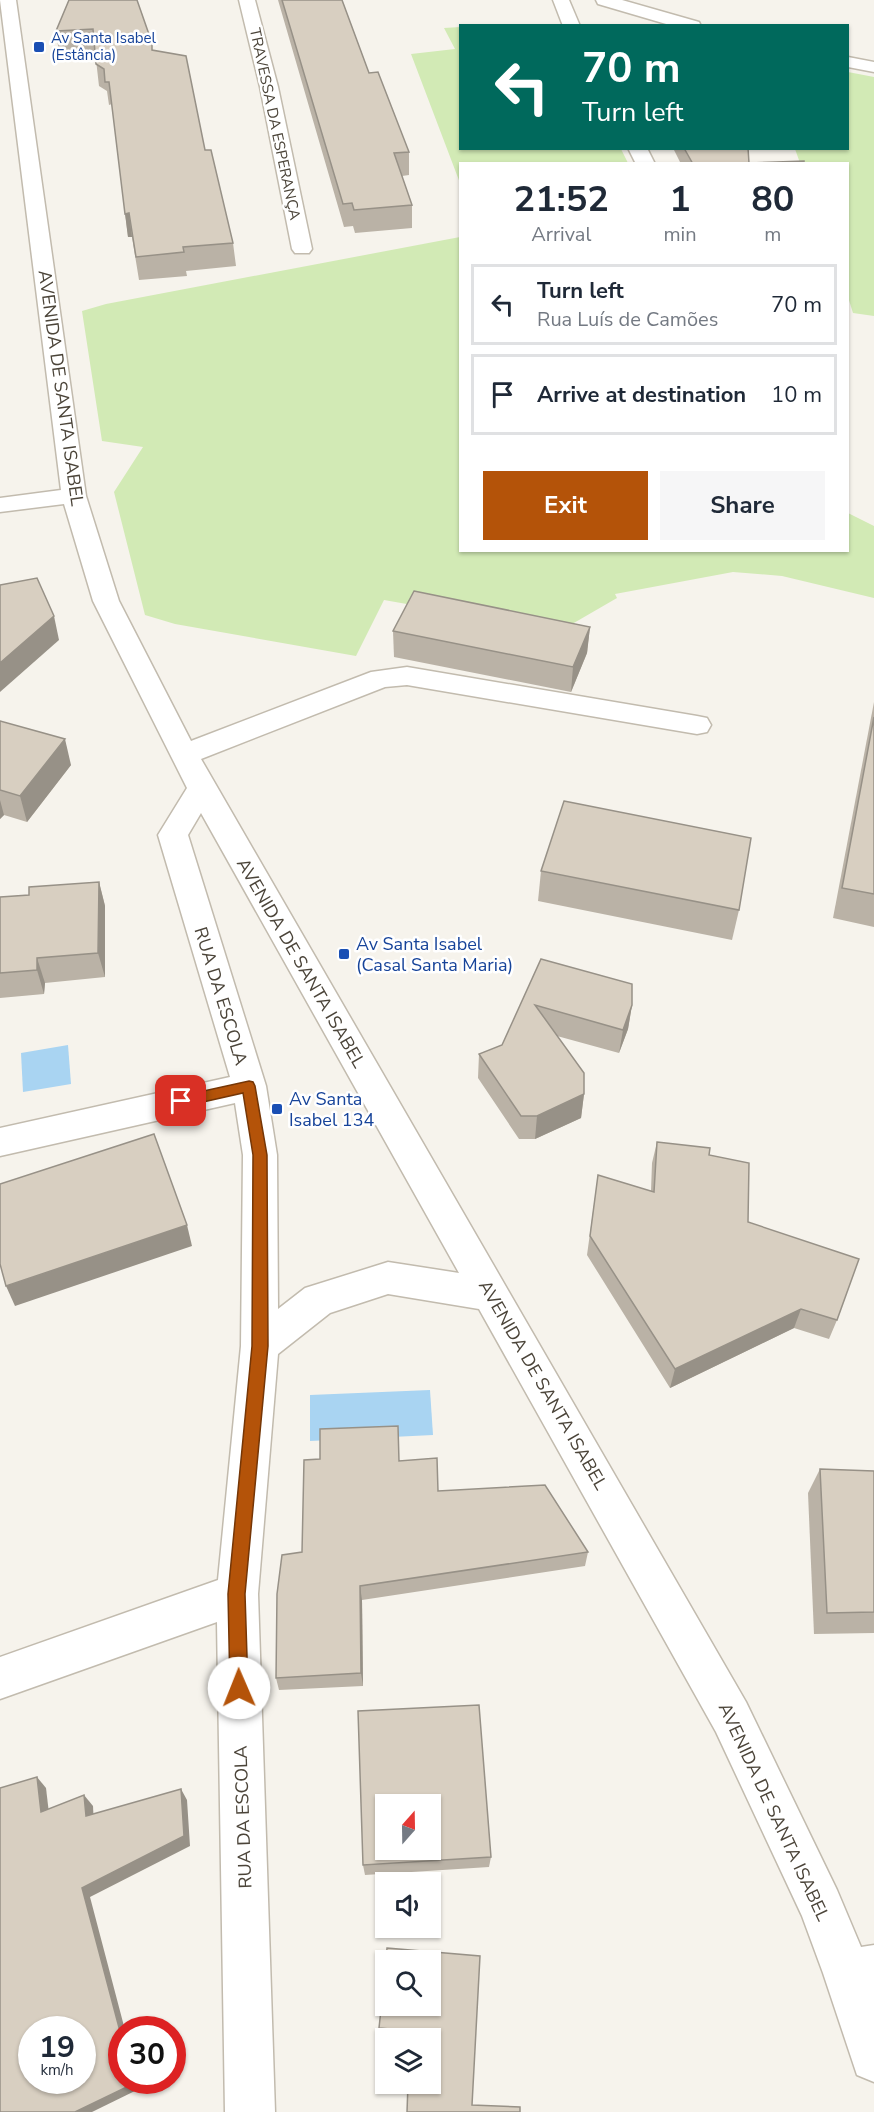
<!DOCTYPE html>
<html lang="en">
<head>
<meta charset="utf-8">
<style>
  body { margin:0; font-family:"Nunito Sans",sans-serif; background:#f6f6f7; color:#1f2937; height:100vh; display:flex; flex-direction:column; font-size:22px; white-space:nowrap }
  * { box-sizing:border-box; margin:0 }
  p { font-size:20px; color:#747a83 }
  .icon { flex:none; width:33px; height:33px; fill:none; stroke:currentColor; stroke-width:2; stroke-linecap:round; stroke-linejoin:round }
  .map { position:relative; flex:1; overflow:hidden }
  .panel { position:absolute; left:459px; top:162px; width:390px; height:390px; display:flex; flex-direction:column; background:#fff; border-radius:0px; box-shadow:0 2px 4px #0004 }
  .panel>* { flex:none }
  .guide { position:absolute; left:459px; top:24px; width:390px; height:126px; border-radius:0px; box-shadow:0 2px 4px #0004; background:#00695c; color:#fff; overflow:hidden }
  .needle { width:39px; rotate:20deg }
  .tools { position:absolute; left:375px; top:1794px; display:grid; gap:12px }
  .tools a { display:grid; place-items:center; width:66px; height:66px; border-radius:0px; background:#fff; box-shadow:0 2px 4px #0004; font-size:30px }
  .speed { position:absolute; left:18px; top:2016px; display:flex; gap:12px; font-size:30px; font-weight:700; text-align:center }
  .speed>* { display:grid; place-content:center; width:78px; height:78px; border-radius:50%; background:#fff; box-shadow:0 2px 4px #0004; line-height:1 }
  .speed small { font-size:15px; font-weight:400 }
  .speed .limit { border:9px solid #d22; background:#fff; color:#111 }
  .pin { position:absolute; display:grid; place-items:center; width:51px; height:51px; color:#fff; margin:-26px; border-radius:12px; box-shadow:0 3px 9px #0006 }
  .me { position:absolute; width:66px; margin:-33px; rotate:359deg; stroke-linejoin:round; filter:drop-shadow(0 0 4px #0008) }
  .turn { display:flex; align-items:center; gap:21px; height:126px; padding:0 24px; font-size:27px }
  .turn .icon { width:78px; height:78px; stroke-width:2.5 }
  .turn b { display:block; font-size:42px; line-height:51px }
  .eta { display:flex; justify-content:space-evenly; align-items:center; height:102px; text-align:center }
  .eta b { font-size:36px; font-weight:700; line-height:42px }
  .button { display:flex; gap:12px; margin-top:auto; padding:12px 24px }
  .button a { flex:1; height:69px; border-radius:0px; background:#b45309; color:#fff; font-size:24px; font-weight:700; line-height:69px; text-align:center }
  .button a+a { background:#f6f6f7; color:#1f2937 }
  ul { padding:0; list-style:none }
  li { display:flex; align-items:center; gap:18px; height:81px; margin:0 12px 9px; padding:0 12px; border:3px solid #e0e1e3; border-radius:0px }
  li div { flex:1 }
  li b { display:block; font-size:22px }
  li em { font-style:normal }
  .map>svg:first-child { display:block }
  .green { fill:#d2eab5 }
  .water { fill:#a9d4f2 }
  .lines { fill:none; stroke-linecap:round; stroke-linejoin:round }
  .minor-casing { stroke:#c2bbae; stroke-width:3 }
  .minor { fill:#fff; fill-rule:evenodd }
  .wall { fill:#bab2a6 }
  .shaded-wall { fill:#979187 }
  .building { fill:#d8cfc1; stroke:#979187; stroke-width:1.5; fill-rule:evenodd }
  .route { fill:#b45309; stroke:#753606; stroke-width:1.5 }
  .transit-dot { fill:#1a4fb4; stroke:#fff; stroke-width:2 }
  .labels { text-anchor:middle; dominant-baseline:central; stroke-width:5; stroke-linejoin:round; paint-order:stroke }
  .far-transit-label { font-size:15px; fill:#164399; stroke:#fff; text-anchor:start }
  .far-street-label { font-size:15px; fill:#4b4439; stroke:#fff }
  .street-label { font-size:18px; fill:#4b4439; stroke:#fff }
  .transit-label { font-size:18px; fill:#164399; stroke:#fff; text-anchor:start }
</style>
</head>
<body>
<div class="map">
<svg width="874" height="2112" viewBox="0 0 874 2112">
  <rect width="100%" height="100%" fill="#f6f3ec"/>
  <g class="green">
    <polygon points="460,27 460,148 621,149 628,163 460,164 460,183 411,54 455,49 444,28"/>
    <polygon points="848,72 874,77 874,316 853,313 848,297 848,164 800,163 795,149 848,148"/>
    <polygon points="460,237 460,550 848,550 848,513 874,526 874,598 782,576 733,572 615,594 617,598 560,631 384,600 356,656 175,624 145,615 114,492 143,447 102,441 82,311 106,304"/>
  </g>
  <g class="water">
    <polygon points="68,1045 71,1084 23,1092 21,1053"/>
    <polygon points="430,1390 433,1435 310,1441 310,1395"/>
  </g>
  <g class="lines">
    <defs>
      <g id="minor">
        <path d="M0,0H16L86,496L119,601L191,741L371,672L407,667L697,716L707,718L711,725L707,732L697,734L407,685L385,687L201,759L746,1702L837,1890L861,1947L874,1945V2082L857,2075L823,1973L802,1916L716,1732L479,1309L388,1294L330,1313L278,1354L258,1594L275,2112H225L217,1622L0,1699V1657L218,1580L241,1346L243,1155L235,1103L0,1156V1128L230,1077L158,835L187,788L93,601L64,504L0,512V498L61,490ZM201,813L459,1273L388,1262L305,1288L278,1309L277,1155L266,1086L188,835Z"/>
        <polygon points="239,0 255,0 278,87 312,249 309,253 295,253 292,249 260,87"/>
        <polygon points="553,0 569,0 580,26 563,26"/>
        <polygon points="596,0 622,0 699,22 701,26 673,26 598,4"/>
        <polygon points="848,57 874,62 874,72 848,67"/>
        <polygon points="628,148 647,148 655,164 636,164"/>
      </g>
    </defs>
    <use href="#minor" class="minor-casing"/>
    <use href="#minor" class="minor"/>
  </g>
  <g class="wall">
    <polygon points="69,0 153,50 205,150 233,243 236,266 186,271 187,276 139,280 132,237 128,237 112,104 109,105 107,91 99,86 95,51 59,53 56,31"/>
    <polygon points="278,0 342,0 369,73 409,152 409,175 402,176 412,205 412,228 355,233 353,226 344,227"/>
    <polygon points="673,148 748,148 749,163 804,164 681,164"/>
    <polygon points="590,627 587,653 571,692 394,657 393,631"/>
    <polygon points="874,702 874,927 833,918"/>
    <polygon points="0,721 71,765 27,822 4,815 0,819"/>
    <polygon points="541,871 739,910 732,940 538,901"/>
    <polygon points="99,882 105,906 105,977 45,983 44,994 0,998 0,897 29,895"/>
    <polygon points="541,959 632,1005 628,1029 619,1053 557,1036 584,1094 581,1118 535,1139 519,1139 478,1078 479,1054 502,1045"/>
    <polygon points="657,1142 709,1155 748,1222 837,1320 829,1339 794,1328 670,1388 587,1255 598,1175 651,1191 652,1163"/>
    <polygon points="399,1461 438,1491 588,1552 585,1566 362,1600 363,1686 279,1690 276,1678 302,1552"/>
    <polygon points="820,1469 874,1471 874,1633 814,1634 808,1493"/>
    <polygon points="491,1857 489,1867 365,1875 363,1865"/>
    <polygon points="430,2006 472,2105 407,2112 410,2036 380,2034 379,2028"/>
  </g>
  <g class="shaded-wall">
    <polygon points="129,213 132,237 128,237 125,214"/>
    <polygon points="54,616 59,640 0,692 0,663"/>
    <polygon points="590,627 587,653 571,692 573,667"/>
    <polygon points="65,739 71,765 27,822 20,796"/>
    <polygon points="0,800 4,815 0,819"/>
    <polygon points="99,882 105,906 105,977 98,953"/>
    <polygon points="37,958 45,983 44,994 37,970"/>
    <polygon points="632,1005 628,1029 619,1053 623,1030"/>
    <polygon points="584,1094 581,1118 535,1139 537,1116"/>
    <polygon points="187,1225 192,1246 15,1306 6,1286"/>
    <polygon points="801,1309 794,1328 670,1388 675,1369"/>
    <polygon points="360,1586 362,1600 363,1686 361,1673"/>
    <polygon points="37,1777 46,1788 50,1822 41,1812"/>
    <polygon points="181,1789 187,1800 190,1846 90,1897 125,2030 122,2030 122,2039 82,1888"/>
    <polygon points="84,1795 93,1806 94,1826 86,1816"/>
    <polygon points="132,2080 139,2080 141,2088 92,2112 75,2112"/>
  </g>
  <g class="building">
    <polygon points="69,0 137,0 152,43 152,50 186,56 205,150 211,150 233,243 183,247 184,252 136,257 129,213 125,214 109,82 105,82 104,69 96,64 93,29 56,31"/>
    <polygon points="282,0 342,0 369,73 378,72 409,152 394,153 412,205 354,210 352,203 343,204"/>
    <polygon points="684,148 748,148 749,163 804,161 804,164 693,164"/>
    <polygon points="37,578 54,616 0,663 0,585"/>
    <polygon points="414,591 590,627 573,667 393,631"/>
    <polygon points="874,717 874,894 842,888"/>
    <polygon points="0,721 65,739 20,796 0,790"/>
    <polygon points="564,801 751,838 739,910 541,871"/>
    <polygon points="99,882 98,953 37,958 37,970 0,973 0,897 29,895 29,887"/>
    <polygon points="541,959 632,984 632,1005 623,1030 535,1005 584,1073 584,1094 537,1116 521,1116 479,1054 502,1045"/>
    <polygon points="154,1134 187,1225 6,1286 0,1264 0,1184"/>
    <polygon points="657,1142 710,1148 709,1155 749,1163 748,1222 859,1259 837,1320 801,1309 675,1369 590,1236 598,1175 654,1192"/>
    <polygon points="398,1426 399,1461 437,1458 438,1491 545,1485 588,1552 360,1586 361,1673 276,1678 277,1594 282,1555 302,1552 304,1460 320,1459 320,1429"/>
    <polygon points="820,1469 874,1471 874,1612 827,1613"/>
    <path d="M479,1705L491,1857L363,1865L358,1711ZM386,1804H430V1850H386Z"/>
    <path d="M37,1777L41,1812L84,1795L86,1816L181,1789L184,1836L82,1888L122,2039V2080H132L133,2084L75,2112H0V1788ZM32,2030H82V2080H32Z"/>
    <polygon points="387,1948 480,1956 472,2105 520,2107 520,2112 407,2112 408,2084 430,2084 430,2038 410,2038 411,2031 379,2028 386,1963 386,2006 430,2006 430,1960 386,1960"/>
  </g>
  <polygon class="route" points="249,1081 253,1082 255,1086 267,1155 268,1346 245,1594 248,1688 245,1694 239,1697 233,1694 230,1688 228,1594 252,1346 253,1155 243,1093 181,1107 176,1105 174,1101 176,1097 181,1096"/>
  <g class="transit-dot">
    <rect x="33" y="41" width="12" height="12" rx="3"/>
    <rect x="338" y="948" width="12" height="12" rx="3"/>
    <rect x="271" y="1103" width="12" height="12" rx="3"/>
  </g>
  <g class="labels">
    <g class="far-transit-label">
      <text x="51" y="38">Av Santa Isabel<tspan x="51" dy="17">(Estância)</tspan></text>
    </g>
    <g class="far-street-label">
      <text transform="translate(275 124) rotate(78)">TRAVESSA DA ESPERANÇA</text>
    </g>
    <g class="street-label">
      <text transform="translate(61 388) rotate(82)">AVENIDA DE SANTA ISABEL</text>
      <text transform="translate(301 963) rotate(60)">AVENIDA DE SANTA ISABEL</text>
      <text transform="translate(221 996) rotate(73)">RUA DA ESCOLA</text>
      <text transform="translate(543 1385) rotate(60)">AVENIDA DE SANTA ISABEL</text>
      <text transform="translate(774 1812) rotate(65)">AVENIDA DE SANTA ISABEL</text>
      <text transform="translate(243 1817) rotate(-92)">RUA DA ESCOLA</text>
    </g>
    <g class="transit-label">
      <text x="356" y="944">Av Santa Isabel<tspan x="356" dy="21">(Casal Santa Maria)</tspan></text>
      <text x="289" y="1099">Av Santa<tspan x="289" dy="21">Isabel 134</tspan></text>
    </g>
  </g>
</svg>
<div class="tools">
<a><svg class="needle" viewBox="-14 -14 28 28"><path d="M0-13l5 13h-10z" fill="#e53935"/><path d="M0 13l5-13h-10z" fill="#747a83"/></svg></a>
<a><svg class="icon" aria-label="sound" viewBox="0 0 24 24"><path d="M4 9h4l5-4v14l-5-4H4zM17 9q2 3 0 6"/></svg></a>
<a><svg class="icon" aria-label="search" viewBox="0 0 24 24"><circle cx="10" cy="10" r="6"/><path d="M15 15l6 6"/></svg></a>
<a><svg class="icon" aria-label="layers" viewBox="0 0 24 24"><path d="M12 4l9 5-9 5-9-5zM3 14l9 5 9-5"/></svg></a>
</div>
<div class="speed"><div>19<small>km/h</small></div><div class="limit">30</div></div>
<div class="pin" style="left:181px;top:1101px;background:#d93025"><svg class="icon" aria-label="arrive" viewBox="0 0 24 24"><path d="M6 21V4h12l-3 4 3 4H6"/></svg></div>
<svg class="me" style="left:239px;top:1688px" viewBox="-20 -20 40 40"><circle r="19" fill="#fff"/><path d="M0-13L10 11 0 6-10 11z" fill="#b45309"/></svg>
<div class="guide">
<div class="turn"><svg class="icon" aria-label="left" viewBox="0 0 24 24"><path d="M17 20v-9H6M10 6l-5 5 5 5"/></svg><div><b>70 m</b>Turn left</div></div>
</div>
<section class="panel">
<div class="eta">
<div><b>21:52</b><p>Arrival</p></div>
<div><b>1</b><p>min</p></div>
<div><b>80</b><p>m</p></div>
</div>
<ul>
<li><svg class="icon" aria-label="left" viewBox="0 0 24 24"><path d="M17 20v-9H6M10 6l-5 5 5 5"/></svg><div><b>Turn left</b><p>Rua Luís de Camões</p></div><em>70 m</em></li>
<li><svg class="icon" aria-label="arrive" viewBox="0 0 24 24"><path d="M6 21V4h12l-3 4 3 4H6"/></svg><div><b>Arrive at destination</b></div><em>10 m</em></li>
</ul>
<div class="button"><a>Exit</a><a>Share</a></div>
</section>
</div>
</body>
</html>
